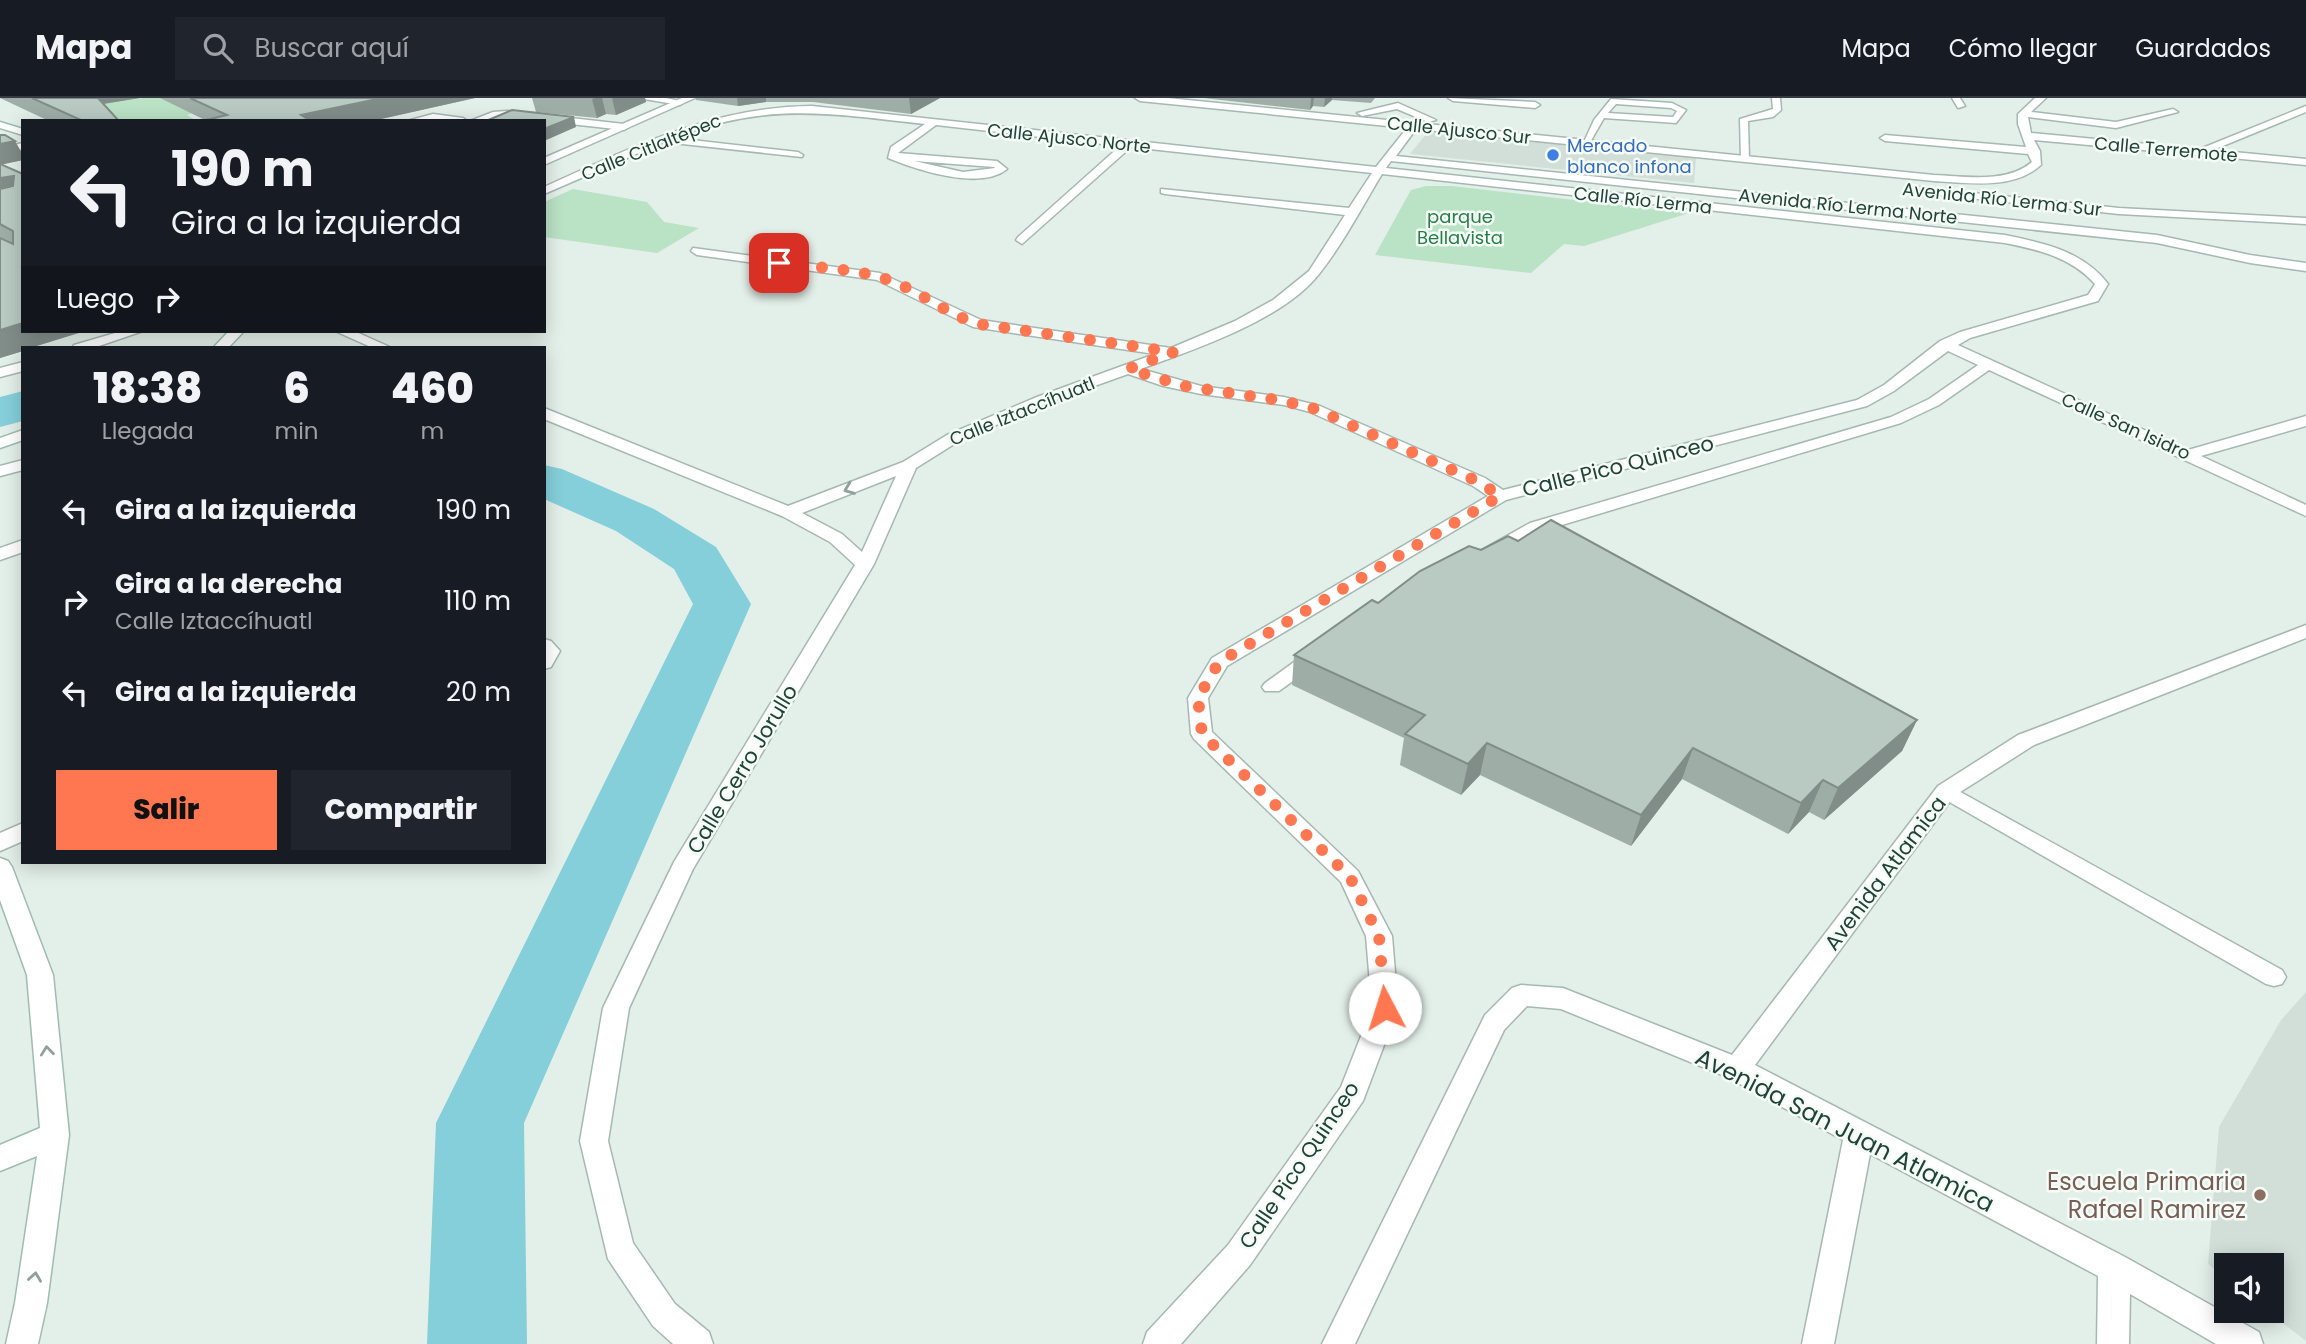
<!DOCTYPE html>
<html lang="es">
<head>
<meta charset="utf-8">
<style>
  body { margin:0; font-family:Poppins,sans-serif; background:#20242c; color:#f1f3f6; height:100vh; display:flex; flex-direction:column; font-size:26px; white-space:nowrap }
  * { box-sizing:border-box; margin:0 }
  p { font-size:23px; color:#9ea1a6 }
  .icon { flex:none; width:38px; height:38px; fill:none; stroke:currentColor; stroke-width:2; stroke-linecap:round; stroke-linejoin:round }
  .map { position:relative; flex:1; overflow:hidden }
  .sheet { position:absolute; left:21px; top:248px; width:525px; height:518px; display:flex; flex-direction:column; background:#171b24; border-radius:0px; box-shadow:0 4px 18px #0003 }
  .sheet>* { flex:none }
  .hud { position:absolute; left:21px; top:21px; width:525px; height:214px; border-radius:0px; box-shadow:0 4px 18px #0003; background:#171b24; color:#f1f3f6; overflow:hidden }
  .tools { position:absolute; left:2214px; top:1155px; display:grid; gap:14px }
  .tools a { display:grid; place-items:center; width:70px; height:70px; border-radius:0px; background:#171b24; box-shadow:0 4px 18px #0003; font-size:35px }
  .pin { position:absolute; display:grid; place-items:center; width:60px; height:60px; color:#fff; margin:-30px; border-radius:14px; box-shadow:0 4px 10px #0006 }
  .me { position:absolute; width:77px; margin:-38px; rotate:355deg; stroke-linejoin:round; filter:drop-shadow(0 0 5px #0008) }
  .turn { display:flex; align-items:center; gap:24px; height:147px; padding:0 35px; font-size:32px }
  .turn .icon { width:91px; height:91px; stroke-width:2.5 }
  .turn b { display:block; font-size:49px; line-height:60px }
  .then { display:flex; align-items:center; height:66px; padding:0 35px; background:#0003; gap:14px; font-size:26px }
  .eta { display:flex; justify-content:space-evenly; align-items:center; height:119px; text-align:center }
  .eta b { font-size:42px; font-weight:800; line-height:49px }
  .button { display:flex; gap:14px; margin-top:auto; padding:14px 35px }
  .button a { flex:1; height:80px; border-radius:0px; background:#ff7751; color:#111; font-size:28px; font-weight:800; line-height:80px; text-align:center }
  .button a+a { background:#20242c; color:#f1f3f6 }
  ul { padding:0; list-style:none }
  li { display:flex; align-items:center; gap:21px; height:91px; padding:0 35px }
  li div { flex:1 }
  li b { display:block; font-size:26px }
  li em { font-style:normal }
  header { display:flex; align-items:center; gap:42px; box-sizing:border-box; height:98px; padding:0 35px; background:#171b24; border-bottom:2px solid #363941 }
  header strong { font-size:33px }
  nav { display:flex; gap:38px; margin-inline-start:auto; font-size:24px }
  .search { width:490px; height:63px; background:#20242c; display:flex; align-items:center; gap:18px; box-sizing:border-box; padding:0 24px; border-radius:0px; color:#9ea1a6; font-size:26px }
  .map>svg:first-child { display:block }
  .built { fill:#d1dfd8 }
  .green { fill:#bae2c4 }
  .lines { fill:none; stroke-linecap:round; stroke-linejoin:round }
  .river { fill:#85cfda; fill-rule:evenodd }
  .service-casing { stroke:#a5b8b1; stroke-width:3 }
  .minor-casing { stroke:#a5b8b1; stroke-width:3 }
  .tertiary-casing { stroke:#a5b8b1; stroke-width:3 }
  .secondary-casing { stroke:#a0bcb1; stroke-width:3 }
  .service { fill:#fff; fill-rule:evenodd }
  .minor { fill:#fff; fill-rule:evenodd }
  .tertiary { fill:#fff; fill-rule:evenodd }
  .secondary { fill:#fff; fill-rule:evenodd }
  .wall { fill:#9eaea7 }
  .shaded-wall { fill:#818d88 }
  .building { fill:#b8cac2; stroke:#818d88; stroke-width:2 }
  .oneway { stroke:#90a19c }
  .route { stroke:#ff7751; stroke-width:12; stroke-dasharray:0 21.6 }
  .shop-dot { fill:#3f7fe0; stroke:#f5fbf7; stroke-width:2.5 }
  .education-dot { fill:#8d6e63; stroke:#f5fbf7; stroke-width:2.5 }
  .labels { text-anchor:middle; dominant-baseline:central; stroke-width:5; stroke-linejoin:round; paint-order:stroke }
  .far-street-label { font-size:18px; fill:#204339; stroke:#f5fbf7 }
  .far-shop-label { font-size:18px; fill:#366cbe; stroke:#f5fbf7; text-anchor:start }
  .far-park-label { font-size:18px; fill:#257f46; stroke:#f5fbf7 }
  .street-label { font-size:21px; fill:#204339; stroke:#f5fbf7 }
  .near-street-label { font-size:24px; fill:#204339; stroke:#f5fbf7 }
  .near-education-label { font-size:24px; fill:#785e54; stroke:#f5fbf7; text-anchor:end }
</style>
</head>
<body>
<header>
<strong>Mapa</strong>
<div class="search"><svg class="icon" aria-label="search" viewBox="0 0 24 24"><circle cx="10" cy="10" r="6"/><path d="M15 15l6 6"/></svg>Buscar aquí</div>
<nav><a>Mapa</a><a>Cómo llegar</a><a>Guardados</a></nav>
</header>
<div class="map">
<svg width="2306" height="1246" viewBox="0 0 2306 1246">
  <rect width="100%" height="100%" fill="#e3efe9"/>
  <g class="built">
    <polygon points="1430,31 1696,58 1694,85 1410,56"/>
    <polygon points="2306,894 2306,1243 2267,1213 2272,1213 2272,1167 2226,1167 2226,1180 2208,1166 2219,1029 2281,922"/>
  </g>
  <g class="green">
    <polygon points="143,0 175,0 199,13 187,17 197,23 62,23 96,7"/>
    <polygon points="1426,88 1452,88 1689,115 1584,148 1564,146 1531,175 1375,157 1411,92"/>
    <polygon points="573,91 647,104 664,124 699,130 657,155 544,139 544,104"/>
  </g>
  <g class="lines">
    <g class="river">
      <polygon points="23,293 23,323 0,329 0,299"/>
      <polygon points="544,367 562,371 654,411 716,449 751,506 524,1025 527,1246 427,1246 436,1025 693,506 674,471 616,433 544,401"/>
    </g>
    <defs>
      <g id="service">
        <polygon points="638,0 666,0 684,4 680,7"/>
        <polygon points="1772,0 1780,0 1781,12 1773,19 1748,23 1749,61 1741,63 1740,21 1773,11"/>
        <polygon points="1952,0 1960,0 1965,8 1958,10"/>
        <path d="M1611,1L1672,5L1686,12L1676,25L1604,20L1589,46H1583L1594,22ZM1616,6L1671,10L1677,13L1673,19L1608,15Z"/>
        <polygon points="507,13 624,26 629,29 624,32 507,19 470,23 493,14"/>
        <polygon points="433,16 463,20 467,23 407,23"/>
        <polygon points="1946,686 2282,872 2286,879 2282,886 2274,888 2266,886 1939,698 1936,693 1939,688"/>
      </g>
      <g id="minor">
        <path d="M1135,0H1168L1934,77C1964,78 2007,86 2032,64L2028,56L1885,43L1880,40L1885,37L2026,49L2018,26V16L2035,0H2046L2031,14L2116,24L2173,11L2178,14L2116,30L2028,19L2031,35L2200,51L2306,8V14L2213,52L2306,61V67L2034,42L2040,53L2041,67C2013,92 1968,85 1934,83L1416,31L1396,58L2157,137L2250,157L2306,165V173L2250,165L2157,145L1391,63L1386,70L2005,137C2044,145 2083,153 2108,186L2098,203L1970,240L1958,247L2188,352L2306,318V328L2201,358L2306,407V418L1989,272L1939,307L1901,325L1542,433L1495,457L1489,458L1480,453L1530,425L1891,319L1929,301L1978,267L1948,253L1894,293L1867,308L1506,402L1227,568L1208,600L1212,634L1358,773L1392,838L1398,910L1363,1003L1250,1167L1181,1246H1143L1147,1234L1228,1147L1341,989L1372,910L1366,838L1341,784L1194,641L1191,636L1188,600L1212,560L1488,398L1473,388L1310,314L1284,307L1201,296L1163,288L1128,276L1047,305L959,343L916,370L874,466L693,771L629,910L608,1043L633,1145L675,1206L709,1234L713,1246H673L653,1228L608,1161L580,1043L603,910L674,764L855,467L830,444L782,418L544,321V310L788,408L903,364L947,337L1037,299L1155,256L973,229L877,182L697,157L691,153L693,150L880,175L981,222L1171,250L1235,223L1273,202L1309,173L1345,117L1165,96L1161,95V91L1349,110L1372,75L1131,49L1022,146L1016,142L1018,139L1120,48L936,27L898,55L997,63L1007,71C980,93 918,72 888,60L891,49L925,26C830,16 767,3 674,40L798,54L803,57L802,59L664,44L544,96V89C633,49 712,9 812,8L1376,69L1407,30L1140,3ZM914,63L994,69L995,70L963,74ZM1382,76L2005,145C2039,152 2071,159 2095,186L2088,197L1960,234L1940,243L1884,287L1857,302L1503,392L1485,380L1320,308L1284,299L1201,288L1141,271C1195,251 1283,222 1319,176C1343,146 1362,109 1382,76ZM896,378L862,454L842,436L802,415Z"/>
        <polygon points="1448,0 1535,4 1540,7 1535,10 1453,3"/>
        <polygon points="1398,5 1436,22 1428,24 1397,11 1362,18 1357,15"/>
        <polygon points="23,45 23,51 0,56 0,50"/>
        <polygon points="1916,89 2119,110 2306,120 2306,126 2119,116 1912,94 1910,92"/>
        <polygon points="122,233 143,233 93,250 72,250 74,247"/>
        <polygon points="335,233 354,233 392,250 373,250"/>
        <polygon points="23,264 23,273 0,279 0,270"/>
        <polygon points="23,362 23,372 0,378 0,368"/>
        <polygon points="23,442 23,454 0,462 0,450"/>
        <polygon points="2306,527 2306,540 2034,647 1954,698 1755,967 2125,1159 2259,1234 2263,1246 2216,1246 2130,1196 2129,1246 2097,1246 2098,1178 1870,1056 1834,1246 1802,1246 1843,1042 1727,979 1561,911 1527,908 1504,932 1355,1246 1322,1246 1485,917 1512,890 1521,887 1563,890 1732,957 1938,688 2018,637"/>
        <polygon points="544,541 551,543 560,553 551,569 544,571"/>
        <polygon points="1315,552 1322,554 1325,558 1322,562 1279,593 1265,593 1262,589 1265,585 1308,554"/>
        <polygon points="23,725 23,743 0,753 0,735"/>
      </g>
      <polygon id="tertiary" points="682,0 695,0 544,67 544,60"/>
      <g id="secondary">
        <polygon points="0,24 23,31 23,37 0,30"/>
        <polygon points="229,233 244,233 228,250 213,250"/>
        <polygon points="23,332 23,342 0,350 0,340"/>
        <polygon points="0,760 8,763 12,769 53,877 69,1037 47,1205 38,1246 6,1246 15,1205 37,1058 0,1073 0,1047 40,1030 27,877 0,802"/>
      </g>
    </defs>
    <use href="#service" class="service-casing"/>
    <use href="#minor" class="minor-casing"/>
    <use href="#tertiary" class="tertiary-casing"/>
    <use href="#secondary" class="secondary-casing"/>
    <use href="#service" class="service"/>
    <use href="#minor" class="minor"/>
    <use href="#tertiary" class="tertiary"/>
    <use href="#secondary" class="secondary"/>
  </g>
  <g class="wall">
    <polygon points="0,0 140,0 104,6 119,23 49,23"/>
    <polygon points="160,0 475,0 372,23 205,22"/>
    <polygon points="532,0 645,0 646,4 616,17 606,16 597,20 536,14"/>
    <polygon points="696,0 940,0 911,16 813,4 766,4 738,8 696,2"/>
    <polygon points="1203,0 1375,0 1371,5 1332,2 1324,9 1313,8 1310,12"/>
    <polygon points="0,37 23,57 23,62 1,66 23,76 23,233 85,233 30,250 23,250 23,253 0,260"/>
    <polygon points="1378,505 1917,622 1902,653 1824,722 1809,714 1788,736 1682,681 1631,748 1480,677 1461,697 1400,667 1404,640 1292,587 1294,557"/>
  </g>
  <g class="shaded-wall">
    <polygon points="93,0 140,0 96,7"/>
    <polygon points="382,0 475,0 372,23 303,23 301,17"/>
    <polygon points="595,0 602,0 606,16 597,20 592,1"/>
    <polygon points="612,0 645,0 646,4 616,17"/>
    <polygon points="737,0 766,0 766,4 738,8"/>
    <polygon points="909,0 940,0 911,16"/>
    <polygon points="1311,0 1314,0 1313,8 1310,12"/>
    <polygon points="1325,0 1332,0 1332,2 1324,9"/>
    <polygon points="574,19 576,29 544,43 544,31"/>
    <polygon points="15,43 23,57 23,62 0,67 0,44"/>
    <polygon points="14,78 23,94 0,102 0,80"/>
    <polygon points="23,225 23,233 85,233 30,250 23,250 23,253 0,260 0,232"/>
    <polygon points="1917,622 1902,653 1824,722 1838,690"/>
    <polygon points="1487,645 1480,677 1461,697 1468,666"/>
    <polygon points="1693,650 1682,681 1631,748 1641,717"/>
    <polygon points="1823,682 1809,714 1788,736 1801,705"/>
  </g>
  <g class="building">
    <polygon points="32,0 98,0 119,23 83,23"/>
    <polygon points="190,0 382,0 301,17 311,23 202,23 227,17"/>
    <polygon points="512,12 574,19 544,31 544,23 486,23"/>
    <polygon points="0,37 5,37 15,43 0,46"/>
    <polygon points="0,66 23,76 23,225 0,232 0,140 13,146 13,133 0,126 0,91 13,88 14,78 0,80"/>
    <polygon points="1551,422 1917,622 1838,690 1823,682 1801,705 1693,650 1641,717 1487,645 1468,666 1405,636 1425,617 1294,557 1372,502 1378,505 1420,473 1469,448 1481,452 1508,438 1518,443"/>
  </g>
  <defs><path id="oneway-chevron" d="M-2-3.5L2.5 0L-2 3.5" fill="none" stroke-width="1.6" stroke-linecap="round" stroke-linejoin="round" transform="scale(1.75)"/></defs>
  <g class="oneway">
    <use href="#oneway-chevron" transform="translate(849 391) rotate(159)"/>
    <use href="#oneway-chevron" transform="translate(47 953) rotate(-96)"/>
    <use href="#oneway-chevron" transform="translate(35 1179) rotate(-82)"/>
  </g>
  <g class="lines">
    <path class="route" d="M779,165C817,170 861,170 896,185C925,197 949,217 978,226L1174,254L1128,271L1184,288L1284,303L1315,311L1479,384L1500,398L1219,564L1198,600L1202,636L1350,779L1379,838L1385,910"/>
  </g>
  <circle class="shop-dot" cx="1553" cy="57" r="7"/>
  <circle class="education-dot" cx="2260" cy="1097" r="7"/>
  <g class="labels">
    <g class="far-street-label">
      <text transform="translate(1459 32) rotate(6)">Calle Ajusco Sur</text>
      <text transform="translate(1069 40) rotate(6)">Calle Ajusco Norte</text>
      <text transform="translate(651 49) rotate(-22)">Calle Citlaltépec</text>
      <text transform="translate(2166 51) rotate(5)">Calle Terremote</text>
      <text transform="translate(2002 101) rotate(6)">Avenida Río Lerma Sur</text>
      <text transform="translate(1643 102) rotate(6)">Calle Río Lerma</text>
      <text transform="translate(1848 108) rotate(6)">Avenida Río Lerma Norte</text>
      <text transform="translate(1022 313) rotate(-22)">Calle Iztaccíhuatl</text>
      <text transform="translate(2126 328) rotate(24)">Calle San Isidro</text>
    </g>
    <g class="far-shop-label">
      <text x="1567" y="47">Mercado<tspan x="1567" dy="21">blanco infona</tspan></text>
    </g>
    <g class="far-park-label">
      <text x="1460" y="118">parque<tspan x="1460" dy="21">Bellavista</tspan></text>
    </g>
    <g class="street-label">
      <text transform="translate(1618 368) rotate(-14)">Calle Pico Quinceo</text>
      <text transform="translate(742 671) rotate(-59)">Calle Cerro Jorullo</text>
      <text transform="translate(1885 775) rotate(-53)">Avenida Atlamica</text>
      <text transform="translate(1299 1067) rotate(-56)">Calle Pico Quinceo</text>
    </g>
    <g class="near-street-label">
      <text transform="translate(1845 1032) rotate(27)">Avenida San Juan Atlamica</text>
    </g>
    <g class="near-education-label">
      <text x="2246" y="1083">Escuela Primaria<tspan x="2246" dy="28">Rafael Ramirez</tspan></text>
    </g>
  </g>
</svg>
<div class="tools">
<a><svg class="icon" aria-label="sound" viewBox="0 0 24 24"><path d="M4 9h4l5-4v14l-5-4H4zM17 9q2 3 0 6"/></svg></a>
</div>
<div class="pin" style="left:779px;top:165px;background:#d93025"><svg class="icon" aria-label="arrive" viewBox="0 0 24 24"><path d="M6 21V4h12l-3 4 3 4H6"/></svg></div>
<svg class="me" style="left:1385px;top:910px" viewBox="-20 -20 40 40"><circle r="19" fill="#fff"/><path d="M0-13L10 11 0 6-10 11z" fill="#ff7751"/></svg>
<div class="hud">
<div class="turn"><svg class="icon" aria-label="left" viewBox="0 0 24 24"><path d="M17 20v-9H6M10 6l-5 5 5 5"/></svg><div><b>190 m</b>Gira a la izquierda</div></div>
<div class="then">Luego<svg class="icon" aria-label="right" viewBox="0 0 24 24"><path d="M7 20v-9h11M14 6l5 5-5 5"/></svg></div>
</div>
<section class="sheet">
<div class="eta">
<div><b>18:38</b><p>Llegada</p></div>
<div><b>6</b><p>min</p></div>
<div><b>460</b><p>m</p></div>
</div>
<ul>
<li><svg class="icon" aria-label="left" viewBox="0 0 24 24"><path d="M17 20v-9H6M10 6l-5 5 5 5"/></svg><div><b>Gira a la izquierda</b></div><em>190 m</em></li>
<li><svg class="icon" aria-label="right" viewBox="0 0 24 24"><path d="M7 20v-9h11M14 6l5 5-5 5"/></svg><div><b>Gira a la derecha</b><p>Calle Iztaccíhuatl</p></div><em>110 m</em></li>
<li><svg class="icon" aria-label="left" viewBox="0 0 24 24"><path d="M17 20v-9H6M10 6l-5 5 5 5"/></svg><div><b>Gira a la izquierda</b></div><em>20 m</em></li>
</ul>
<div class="button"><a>Salir</a><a>Compartir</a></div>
</section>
</div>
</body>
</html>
